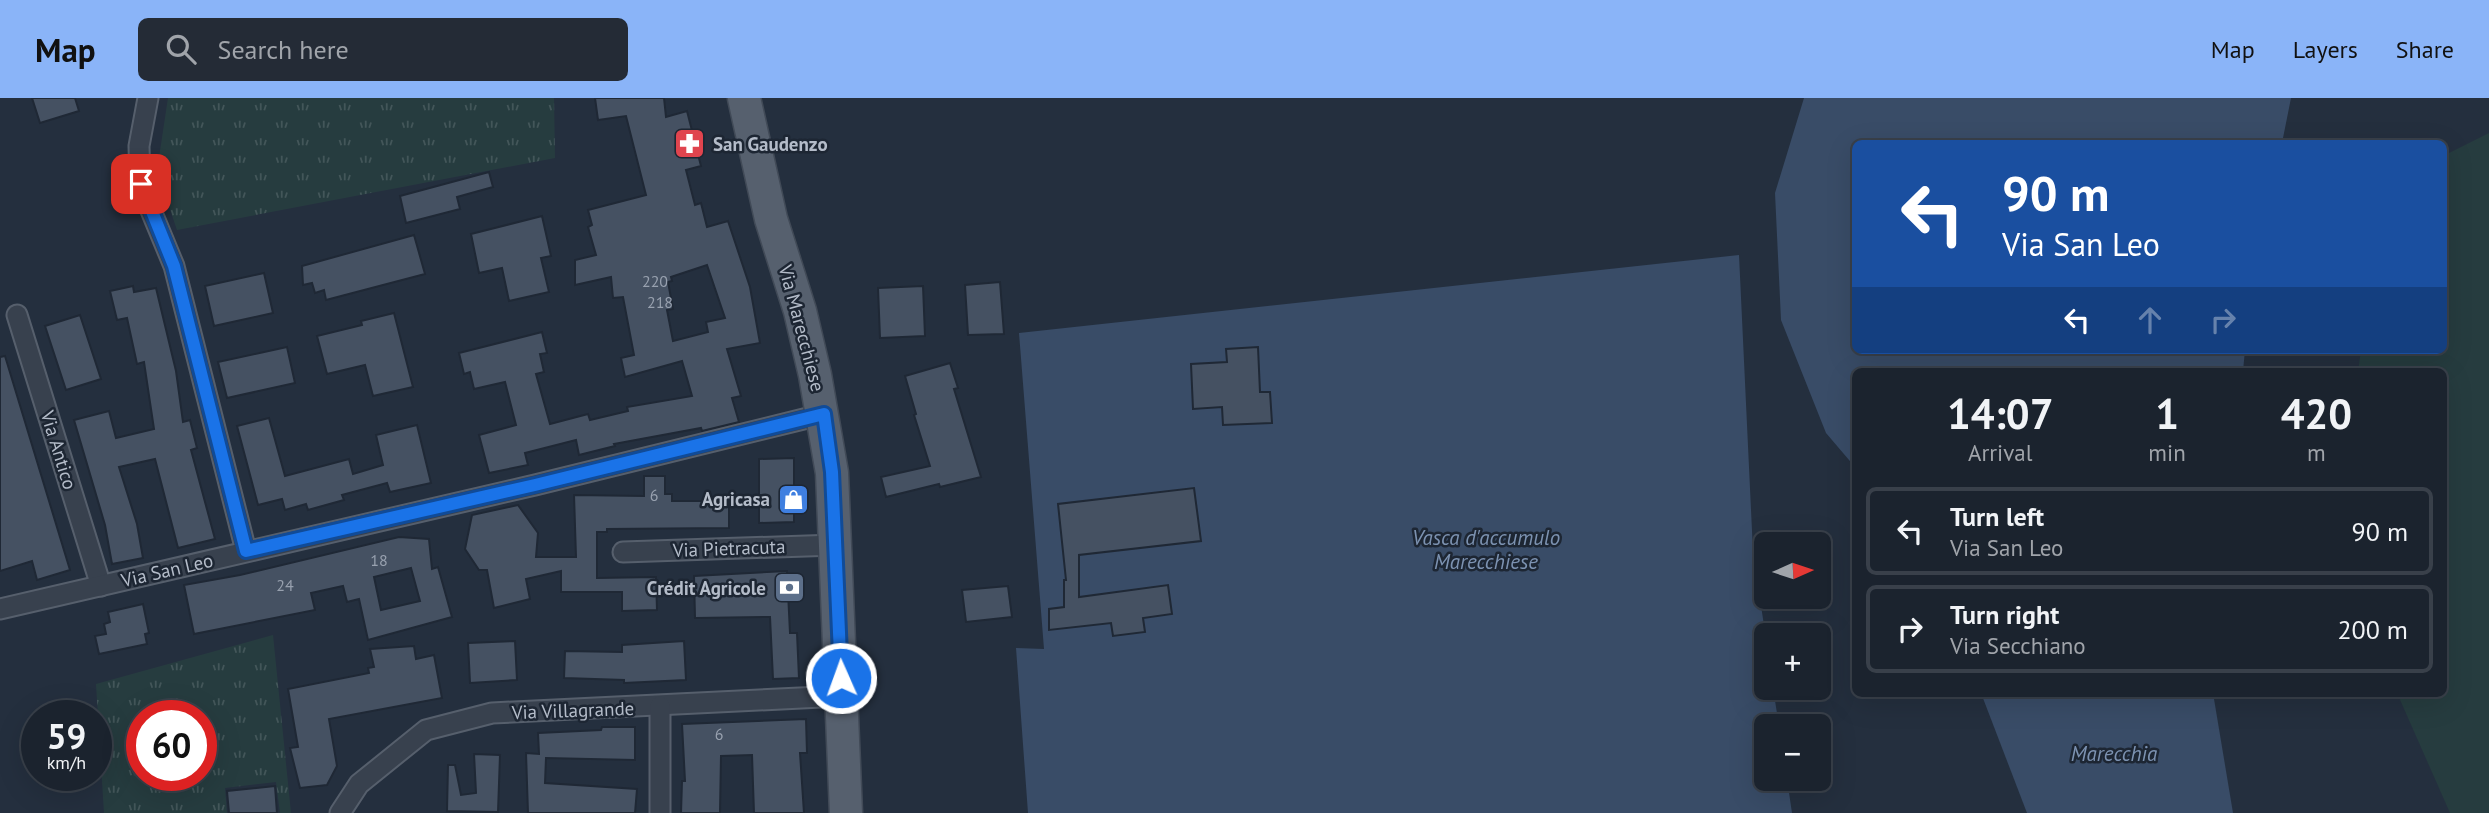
<!DOCTYPE html>
<html lang="en">
<head>
<meta charset="utf-8">
<style>
  body { margin:0; font-family:"PT Sans",sans-serif; background:#242b36; color:#f1f3f6; height:100vh; display:flex; flex-direction:column; font-size:26px; white-space:nowrap }
  * { box-sizing:border-box; margin:0 }
  p { font-size:23px; color:#a0a4aa }
  .icon { flex:none; width:38px; height:38px; fill:none; stroke:currentColor; stroke-width:2; stroke-linecap:round; stroke-linejoin:round }
  .map { position:relative; flex:1; overflow:hidden }
  .panel { position:absolute; left:1852px; top:270px; width:595px; height:329px; display:flex; flex-direction:column; background:#1b232e; border-radius:10px; box-shadow:0 7px 28px #0002,0 0 0 2px #39404a }
  .panel>* { flex:none }
  .guide { position:absolute; left:1852px; top:42px; width:595px; height:214px; border-radius:10px; box-shadow:0 7px 28px #0002,0 0 0 2px #39404a; background:#1a4fa0; color:#fff; overflow:hidden }
  .needle { width:46px; rotate:87deg }
  .fabs { position:absolute; left:1754px; top:434px; display:grid; gap:14px }
  .fabs a { display:grid; place-items:center; width:77px; height:77px; border-radius:10px; background:#1b232e; box-shadow:0 7px 28px #0002,0 0 0 2px #39404a; font-size:35px }
  .speed { position:absolute; left:21px; top:602px; display:flex; gap:14px; font-size:35px; font-weight:700; text-align:center }
  .speed>* { display:grid; place-content:center; width:91px; height:91px; border-radius:50%; background:#1b232e; box-shadow:0 7px 28px #0002,0 0 0 2px #39404a; line-height:1 }
  .speed small { font-size:18px; font-weight:400 }
  .speed .limit { border:10px solid #d22; background:#fff; color:#111 }
  .pin { position:absolute; display:grid; place-items:center; width:60px; height:60px; color:#fff; margin:-30px; border-radius:14px; box-shadow:0 4px 10px #0006 }
  .me { position:absolute; width:77px; margin:-38px; rotate:358deg; stroke-linejoin:round; filter:drop-shadow(0 0 5px #0008) }
  .turn { display:flex; align-items:center; gap:24px; height:147px; padding:0 35px; font-size:32px }
  .turn .icon { width:91px; height:91px; stroke-width:2.5 }
  .turn b { display:block; font-size:49px; line-height:60px }
  .lanes { display:flex; align-items:center; height:66px; padding:0 35px; background:#0003; justify-content:center; gap:35px; direction:ltr }
  .lanes .off { opacity:.35 }
  .eta { display:flex; justify-content:space-evenly; align-items:center; height:119px; text-align:center }
  .eta b { font-size:42px; font-weight:600; line-height:49px }
  ul { padding:0; list-style:none }
  li { display:flex; align-items:center; gap:21px; height:88px; margin:0 14px 10px; padding:0 21px; border:4px solid #39404a; border-radius:10px }
  li div { flex:1 }
  li b { display:block; font-size:26px }
  li em { font-style:normal }
  header { display:flex; align-items:center; gap:42px; box-sizing:border-box; height:98px; padding:0 35px; background:#8ab4f8; color:#111 }
  header strong { font-size:33px }
  nav { display:flex; gap:38px; margin-inline-start:auto; font-size:24px }
  .search { width:490px; height:63px; background:#242b36; display:flex; align-items:center; gap:18px; box-sizing:border-box; padding:0 24px; border-radius:10px; color:#a0a4aa; font-size:26px }
  .map>svg:first-child { display:block }
  .grass { fill:url(#grass-tufts); fill-rule:evenodd }
  .pitch { fill:#263c3f }
  .water { fill:#394c67 }
  .building { fill:#455162; stroke:#1f2835; stroke-width:2; fill-rule:evenodd }
  .lines { fill:none; stroke-linecap:round; stroke-linejoin:round }
  .street-casing { stroke:#565f6c; stroke-width:23 }
  .primary-casing { stroke:#414a57; stroke-width:35 }
  .street { stroke:#38414e; stroke-width:19 }
  .primary { stroke:#56606e; stroke-width:32 }
  .route-casing { stroke:#114b97; stroke-width:18 }
  .route { stroke:#1a73e8; stroke-width:12 }
  .labels { text-anchor:middle; dominant-baseline:central; stroke-width:5; stroke-linejoin:round; paint-order:stroke }
  .number-label { font-size:16px; fill:#98a1af }
  .poi-label { font-size:19px; font-weight:bold; fill:#b4bcc9; stroke:#1d2633; text-anchor:end }
  .street-label { font-size:19px; fill:#b4bcc9; stroke:#1d2633 }
  .water-label { font-size:21px; font-style:italic; fill:#7c92b1; stroke:#1d2633 }
</style>
</head>
<body>
<header>
<strong>Map</strong>
<div class="search"><svg class="icon" aria-label="search" viewBox="0 0 24 24"><circle cx="10" cy="10" r="6"/><path d="M15 15l6 6"/></svg>Search here</div>
<nav><a>Map</a><a>Layers</a><a>Share</a></nav>
</header>
<div class="map">
<svg width="2489" height="715" viewBox="0 0 2489 715">
  <defs>
    <pattern id="grass-tufts" width="24" height="20" patternUnits="userSpaceOnUse" patternTransform="scale(1.75)"><rect width="24" height="20" fill="#263c3f"/><path d="M3 7l-1-3M5 7V3M7 7l1-3M15 17l-1-3M17 17v-4M19 17l1-3" fill="none" stroke="#435659"/></pattern>
  </defs>
  <rect width="100%" height="100%" fill="#242f3e"/>
  <g class="grass">
    <polygon points="168,0 554,0 555,60 177,132 157,73"/>
    <path d="M273,537L291,715H280L276,684L225,690L227,715H104L96,586ZM142,618H201V677H142Z"/>
  </g>
  <polygon class="pitch" points="2489,35 2489,715 2450,715 2397,595 2443,595 2443,273 2358,273 2361,252 2443,252 2443,61 2449,55"/>
  <g class="water">
    <polygon points="1804,0 2291,0 2282,45 1855,46 1855,252 2245,252 2243,273 1855,273 1855,369 1826,335 1781,222 1775,95"/>
    <polygon points="1739,157 1753,454 1766,541 1766,590 1773,590 1779,628 1766,628 1766,681 1787,681 1792,715 1028,715 1016,550 1044,551 1019,235"/>
    <polygon points="1981,595 2213,595 2233,715 2027,715"/>
  </g>
  <g class="building">
    <polygon points="32,0 75,0 79,13 40,25"/>
    <path d="M595,0H664L666,19L687,13L701,68L686,72L695,107L701,105L707,129L728,123L750,189L760,245L727,251L741,298L732,300L739,324L702,333L701,330L614,346L615,348L579,357L576,342L525,355L528,367L489,375L479,337L516,327L505,284L474,291L470,274L464,276L459,255L542,234L547,255L540,256L544,274L536,276L550,326L588,316L590,322L628,313L627,309L692,298L682,263L625,279L621,260L634,257L623,199L613,200L611,179L575,187V162L596,157L588,129L592,127L588,112L646,97L626,18L598,22ZM707,167L725,220L706,224L708,234L673,243L667,212L673,211L668,184L672,183L671,179Z"/>
    <polygon points="489,74 493,89 457,99 460,111 406,125 400,98"/>
    <polygon points="542,118 551,158 541,160 549,194 509,203 502,170 479,175 471,136"/>
    <polygon points="414,137 425,176 326,202 324,192 315,195 312,185 303,187 302,168"/>
    <polygon points="264,175 273,215 214,228 205,188"/>
    <polygon points="1000,184 1004,236 968,237 965,187"/>
    <polygon points="133,188 134,194 156,190 176,273 183,324 190,322 197,350 191,352 215,441 178,450 155,361 119,369 137,426 143,460 112,466 105,427 74,322 109,313 116,340 154,331 144,264 137,266 127,220 117,222 110,193"/>
    <polygon points="923,188 925,238 880,240 878,190"/>
    <polygon points="394,215 413,289 373,298 365,267 327,276 317,238 362,227 361,223"/>
    <polygon points="80,217 101,281 66,292 45,228"/>
    <polygon points="287,249 295,285 227,300 218,264"/>
    <polygon points="1258,249 1260,294 1270,294 1272,325 1223,327 1222,309 1193,311 1191,266 1227,264 1226,251"/>
    <polygon points="5,258 70,472 37,482 32,463 0,473 0,259"/>
    <polygon points="950,265 958,290 954,291 981,379 940,389 939,386 886,399 881,379 930,368 914,317 916,316 905,278"/>
    <polygon points="269,320 285,378 349,361 353,376 383,367 376,337 417,327 431,385 390,394 387,385 342,397 344,402 308,412 306,406 285,412 282,401 258,407 237,328"/>
    <polygon points="794,360 794,424 759,425 759,361"/>
    <polygon points="644,378 665,378 665,396 672,396 672,403 729,403 729,430 607,431 607,434 597,434 597,480 656,479 657,512 622,513 622,494 561,494 561,473 526,481 530,501 494,510 487,472 479,472 465,451 472,417 518,407 538,435 536,459 576,459 574,397 644,398"/>
    <polygon points="1194,390 1201,443 1079,457 1079,499 1168,487 1172,516 1143,520 1145,534 1113,538 1111,525 1049,532 1049,511 1064,509 1064,482 1066,482 1058,406"/>
    <path d="M399,439L429,441L432,471L438,469L452,519L368,542L359,501L347,504L343,488L311,495L315,512L194,536L184,487L240,477ZM411,470L420,503L381,512L374,479Z"/>
    <polygon points="787,473 790,535 797,535 799,580 773,581 770,519 695,520 694,478"/>
    <polygon points="1008,488 1012,519 966,524 962,492"/>
    <polygon points="143,506 149,535 145,536 147,546 99,556 95,538 106,536 104,526 110,524 108,514"/>
    <polygon points="515,543 517,582 470,585 468,545"/>
    <polygon points="684,543 686,582 624,585 624,582 564,580 565,553 622,554 622,547"/>
    <polygon points="414,548 416,561 434,557 442,600 329,621 337,668 327,687 300,690 290,650 298,649 288,591 369,575 368,570 374,569 370,551"/>
    <polygon points="806,621 807,655 800,655 804,715 754,715 752,657 721,658 720,715 681,715 682,683 685,683 682,626"/>
    <polygon points="602,629 635,629 635,662 546,660 545,685 637,691 635,715 528,715 526,655 539,656 538,635 601,632"/>
    <polygon points="474,656 500,657 498,714 447,713 448,667 455,667 461,697 476,695"/>
    <polygon points="275,688 277,715 229,715 227,693"/>
  </g>
  <g class="lines">
    <defs>
      <g id="street">
        <polyline points="148,0 139,48 140,86 174,168 246,453"/>
        <polyline points="17,217 101,488"/>
        <polyline points="623,454 836,447"/>
        <polyline points="0,511 535,387 824,316"/>
        <polyline points="340,715 359,686 426,632 492,615 842,598"/>
        <polyline points="660,715 660,608"/>
      </g>
      <polyline id="primary" points="744,0 771,121 800,213 815,277 832,375 846,715"/>
    </defs>
    <use href="#street" class="street-casing"/>
    <use href="#primary" class="primary-casing"/>
    <use href="#street" class="street"/>
    <use href="#primary" class="primary"/>
  </g>
  <g class="lines">
    <defs>
      <polyline id="route" points="141,86 174,168 246,453 535,387 824,316 832,374 841,580"/>
    </defs>
    <use href="#route" class="route-casing"/>
    <use href="#route" class="route"/>
  </g>
  <defs>
    <symbol id="pharmacy-square" viewBox="-11 -11 22 22"><rect x="-9" y="-9" width="18" height="18" rx="4" fill="#e0444e" stroke="#1d2633"/><path d="M-2-6h4v4h4v4h-4v4h-4v-4h-4v-4h4Z" fill="#fff"/></symbol>
    <symbol id="shop-square" viewBox="-11 -11 22 22"><rect x="-9" y="-9" width="18" height="18" rx="4" fill="#3f7fe0" stroke="#1d2633"/><path d="M-5-2.5h2.3a2.7 3.5 0 0 1 5.4 0H5L5.5 6h-11ZM-1.5-2.5h3a1.5 2.3 0 0 0-3 0Z" fill="#fff"/></symbol>
    <symbol id="bank-square" viewBox="-11 -11 22 22"><rect x="-9" y="-9" width="18" height="18" rx="4" fill="#5c6f8a" stroke="#1d2633"/><path d="M-6-4H6V4H-6ZM0-2.3a2.3 2.3 0 1 0 0 4.6a2.3 2.3 0 1 0 0-4.6Z" fill="#fff"/></symbol>
  </defs>
  <g fill-rule="evenodd">
    <use href="#pharmacy-square" x="672" y="28" width="35" height="35"/>
    <use href="#shop-square" x="776" y="384" width="35" height="35"/>
    <use href="#bank-square" x="772" y="472" width="35" height="35"/>
  </g>
  <g class="labels">
    <g class="number-label">
      <text x="655" y="183">220</text>
      <text x="660" y="204">218</text>
      <text x="654" y="397">6</text>
      <text x="379" y="462">18</text>
      <text x="285" y="487">24</text>
      <text x="719" y="636">6</text>
    </g>
    <g class="poi-label">
      <text x="713" y="46" text-anchor="start">San Gaudenzo</text>
      <text x="770" y="401">Agricasa</text>
      <text x="766" y="490">Crédit Agricole</text>
    </g>
    <g class="street-label">
      <text transform="translate(802 230) rotate(75)">Via Marecchiese</text>
      <text transform="translate(59 352) rotate(73)">Via Antico</text>
      <text transform="translate(729 450) rotate(-2)">Via Pietracuta</text>
      <text transform="translate(167 472) rotate(-13)">Via San Leo</text>
      <text transform="translate(573 612) rotate(-2)">Via Villagrande</text>
    </g>
    <g class="water-label">
      <text x="1486" y="439">Vasca d'accumulo<tspan x="1486" dy="24">Marecchiese</tspan></text>
      <text x="2114" y="655">Marecchia</text>
    </g>
  </g>
</svg>
<div class="fabs">
<a><svg class="needle" viewBox="-14 -14 28 28"><path d="M0-13l5 13h-10z" fill="#e53935"/><path d="M0 13l5-13h-10z" fill="#a0a4aa"/></svg></a>
<a>+</a>
<a>−</a>
</div>
<div class="speed"><div>59<small>km/h</small></div><div class="limit">60</div></div>
<div class="pin" style="left:141px;top:86px;background:#d93025"><svg class="icon" aria-label="arrive" viewBox="0 0 24 24"><path d="M6 21V4h12l-3 4 3 4H6"/></svg></div>
<svg class="me" style="left:841px;top:580px" viewBox="-20 -20 40 40"><circle r="17" fill="#1a73e8" stroke="#fff" stroke-width="3"/><path d="M0-11L8 9 0 5-8 9z" fill="#fff"/></svg>
<div class="guide">
<div class="turn"><svg class="icon" aria-label="left" viewBox="0 0 24 24"><path d="M17 20v-9H6M10 6l-5 5 5 5"/></svg><div><b>90 m</b>Via San Leo</div></div>
<div class="lanes"><svg class="icon" aria-label="left" viewBox="0 0 24 24"><path d="M17 20v-9H6M10 6l-5 5 5 5"/></svg><svg class="icon off" aria-label="ahead" viewBox="0 0 24 24"><path d="M12 20V5M6 11l6-6 6 6"/></svg><svg class="icon off" aria-label="right" viewBox="0 0 24 24"><path d="M7 20v-9h11M14 6l5 5-5 5"/></svg></div>
</div>
<section class="panel">
<div class="eta">
<div><b>14:07</b><p>Arrival</p></div>
<div><b>1</b><p>min</p></div>
<div><b>420</b><p>m</p></div>
</div>
<ul>
<li><svg class="icon" aria-label="left" viewBox="0 0 24 24"><path d="M17 20v-9H6M10 6l-5 5 5 5"/></svg><div><b>Turn left</b><p>Via San Leo</p></div><em>90 m</em></li>
<li><svg class="icon" aria-label="right" viewBox="0 0 24 24"><path d="M7 20v-9h11M14 6l5 5-5 5"/></svg><div><b>Turn right</b><p>Via Secchiano</p></div><em>200 m</em></li>
</ul>
</section>
</div>
</body>
</html>
